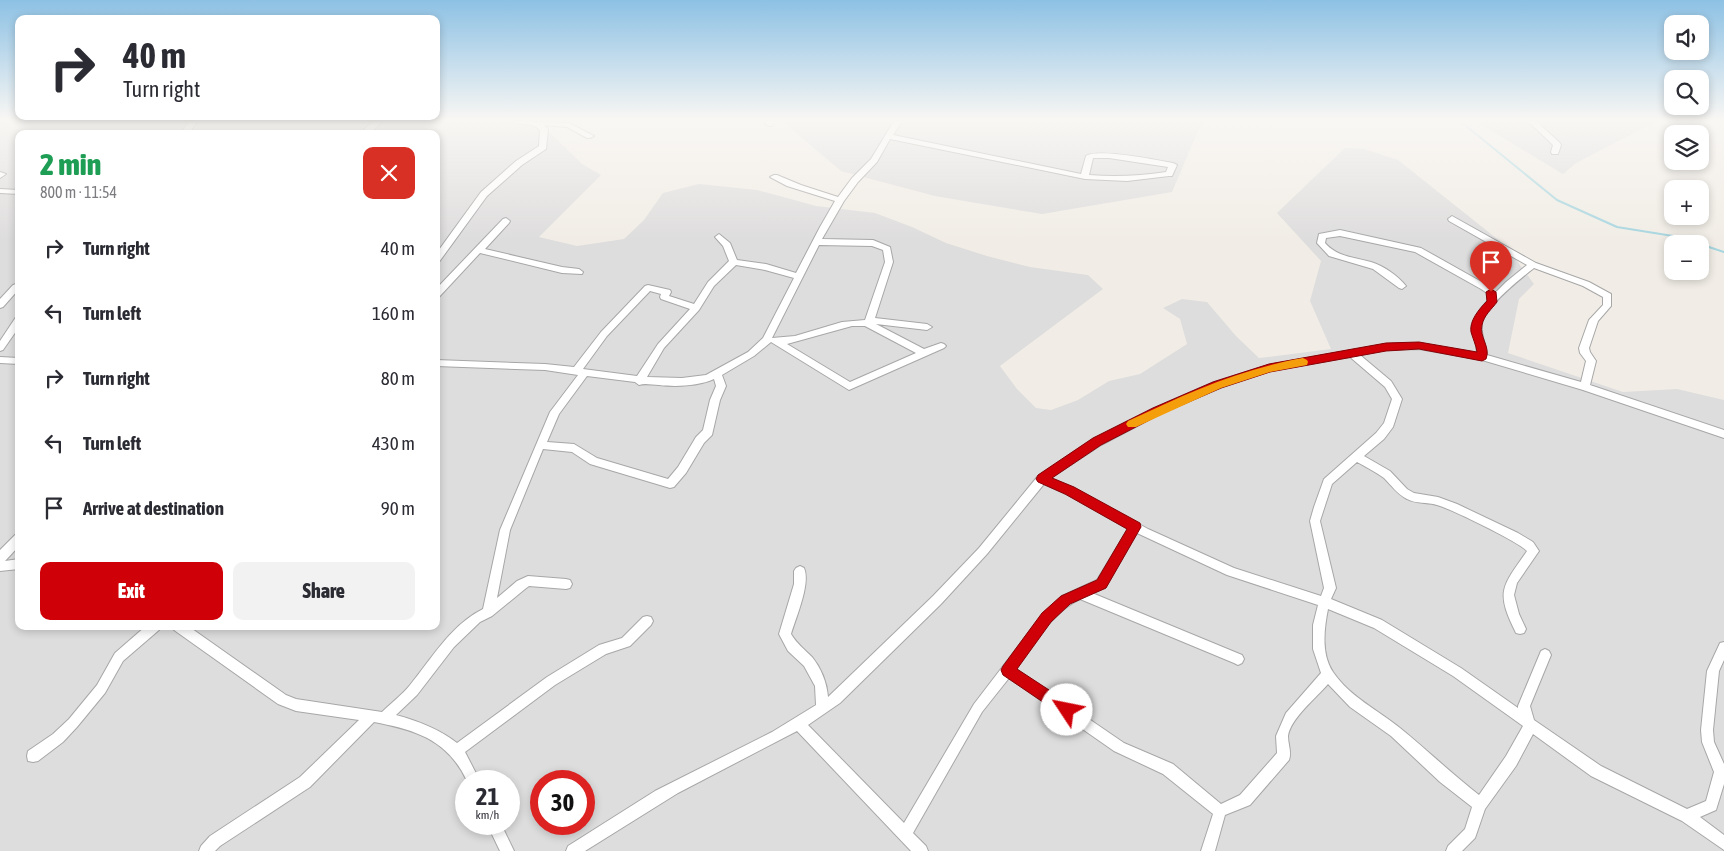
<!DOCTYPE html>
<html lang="en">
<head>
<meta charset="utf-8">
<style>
  body { margin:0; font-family:"Asap Condensed",sans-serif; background:#f2f2f3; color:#2b2b33; height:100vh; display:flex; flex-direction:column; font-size:19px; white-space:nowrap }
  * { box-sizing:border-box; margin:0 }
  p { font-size:16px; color:#7c7c81 }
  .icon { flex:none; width:28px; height:28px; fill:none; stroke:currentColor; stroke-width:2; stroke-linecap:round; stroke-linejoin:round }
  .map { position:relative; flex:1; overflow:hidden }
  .side { position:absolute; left:15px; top:130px; width:425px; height:500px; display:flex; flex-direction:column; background:#fff; border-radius:10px; box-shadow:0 2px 8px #0003 }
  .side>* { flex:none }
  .top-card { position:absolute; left:15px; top:15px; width:425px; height:105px; border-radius:10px; box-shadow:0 2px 8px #0003; background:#fff; color:#2b2b33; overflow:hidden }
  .buttons { position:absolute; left:1664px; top:15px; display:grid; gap:10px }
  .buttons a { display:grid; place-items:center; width:45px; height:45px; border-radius:10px; background:#fff; box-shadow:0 2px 8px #0003; font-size:25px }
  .speed { position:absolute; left:455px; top:770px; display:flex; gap:10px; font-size:25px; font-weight:700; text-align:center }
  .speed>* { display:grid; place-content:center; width:65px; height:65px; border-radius:50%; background:#fff; box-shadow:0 2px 8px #0003; line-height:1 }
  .speed small { font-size:12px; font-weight:400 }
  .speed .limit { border:8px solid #d22; background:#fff; color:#111 }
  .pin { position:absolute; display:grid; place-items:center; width:42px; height:42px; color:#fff; margin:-51px -21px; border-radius:50% 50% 50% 0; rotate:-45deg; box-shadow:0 0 5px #0007 }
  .pin .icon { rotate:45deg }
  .me { position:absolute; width:55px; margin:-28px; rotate:304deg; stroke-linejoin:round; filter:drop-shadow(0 0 4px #0008) }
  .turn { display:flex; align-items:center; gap:18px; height:105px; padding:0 25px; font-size:22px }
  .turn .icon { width:65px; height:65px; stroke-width:2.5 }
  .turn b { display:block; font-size:35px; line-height:42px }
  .round { display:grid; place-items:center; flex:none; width:52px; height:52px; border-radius:10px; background:#f2f2f3 }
  .head { display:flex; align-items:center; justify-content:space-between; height:85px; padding:0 25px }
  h1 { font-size:30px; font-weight:800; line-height:38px; color:#1e9e55 }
  .action { display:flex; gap:10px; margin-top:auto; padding:10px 25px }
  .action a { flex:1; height:58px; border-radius:10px; background:#d00008; color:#fff; font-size:20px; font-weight:800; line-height:58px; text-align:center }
  .action a+a { background:#f2f2f3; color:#2b2b33 }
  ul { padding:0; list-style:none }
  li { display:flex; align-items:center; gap:15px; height:65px; padding:0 25px }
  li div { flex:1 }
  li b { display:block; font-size:19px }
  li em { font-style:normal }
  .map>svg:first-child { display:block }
  .residential { fill:#dedddd; fill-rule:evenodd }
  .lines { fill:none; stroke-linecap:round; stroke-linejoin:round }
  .stream { stroke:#a6d5df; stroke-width:2 }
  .minor-casing { stroke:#a7a7a7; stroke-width:2 }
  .minor { fill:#fff; fill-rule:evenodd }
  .route { fill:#d00008; stroke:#870005 }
  .slow { fill:#f59e0b }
</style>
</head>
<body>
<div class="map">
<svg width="1724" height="851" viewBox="0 0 1724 851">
  <rect width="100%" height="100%" fill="#f1ede6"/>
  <g class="residential">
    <path d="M0,121H548L545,128L582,164L601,175L539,237L577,246L624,239L644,220L663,193L699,184L757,190L816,206L875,213L912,227L946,243L987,256L1030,267L1088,275L1103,289L1000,366L1017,389L1036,408L1051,410L1078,400L1109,381L1140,374L1187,344L1180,319L1163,308L1182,299L1207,302L1236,336L1259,358L1331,349L1310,301L1321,261L1277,213L1345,148L1364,149L1398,160L1506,246L1534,284L1519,299L1508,353L1623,392L1677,389L1724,400V851H0ZM19,134H436V626H19ZM466,781H509V824H466ZM541,781H584V824H541Z"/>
    <polygon points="782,121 1205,121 1197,133 1172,192 1042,214 935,196 841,171"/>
    <polygon points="1475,121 1657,121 1576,163 1563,174"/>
  </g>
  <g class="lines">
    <g class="stream">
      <polyline points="1460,121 1557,200 1617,227 1673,236 1698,244"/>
      <polyline points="1700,244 1724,252"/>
    </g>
    <defs>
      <g id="minor">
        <polygon points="189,121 197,121 189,134 181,134"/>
        <path d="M374,121H382C376,129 370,134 359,134Z"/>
        <path d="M512,121L569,123L594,136L590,138H587L567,127L544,125L548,129L546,149L522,165L487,196L439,262L436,263V254L481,192L516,161L539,146L540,130C531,121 522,127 512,121Z"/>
        <polygon points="767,121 775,121 772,126 769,126 765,124"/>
        <path d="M894,121H902L893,135L1081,174L1086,156C1097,148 1157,160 1173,163L1177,165L1172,176H1169L1127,181L1085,179L890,139L877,162L858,182L844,201L822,239L873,240L890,247L893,262L875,318L927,324L932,327L927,330L876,324L924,349L941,343L944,344L946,346L944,348L849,390L771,342L754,356L722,375L726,386L720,400L712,435L704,443L686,473L674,487L670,488L590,464L572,452L543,449L510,530L497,598L517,581L528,576L566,579L570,580L572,584L570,588L566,589L529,586L525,589L492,616L480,622L454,647L417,695L396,715C418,721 439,729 457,743L547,677L599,645L622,638L643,617L647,616L651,617L653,621L651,625L630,646L606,654L555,685L465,752L480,781H467C448,740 416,730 374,722L310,787L220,846L215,851H199L201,846L210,836L300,777L359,720L296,711L278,704L174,630L172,626H188L286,695L296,699L382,712C391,703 402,695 410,685C432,658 451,625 483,609L500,530L550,412L578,375L545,370L436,366V360L545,364L574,367L601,332L645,286L648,285L670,290L671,292L669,296L694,304L708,282L729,261L723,246L715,237L719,234L730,243L737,260L766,264L796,273L820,227L835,201L787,186L770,177L774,175H777L801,185L838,197L852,178L871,159ZM1093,158H1109L1168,167L1166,172C1140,176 1115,177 1089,175ZM819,245L872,246L883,250L885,262L865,320L842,322L795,336L772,338ZM736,265L765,270L794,278L763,338L748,352L706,375L682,378L647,377L664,348L699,310L714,286ZM650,291L661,294L660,297L661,299L690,309L658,344L637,376L583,369L607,336ZM852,326H865L916,353L850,382L787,344ZM587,376L635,382L639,385C645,383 652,385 659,385C676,387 699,386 714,379L716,386L710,400L703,430L696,437L678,467L668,479L597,458L574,444L547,442L559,414Z"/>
        <polygon points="1528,121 1536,121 1560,143 1561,145 1558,154 1552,154 1551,152 1553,145"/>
        <polygon points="0,172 6,174 0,178"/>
        <polygon points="0,189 19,190 19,194 0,193"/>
        <path d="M1452,216L1536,263L1589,282L1611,294V306L1598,321L1589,348L1590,352L1596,361L1590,385L1724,430V438L1583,390L1482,360L1419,349L1386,350L1360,355L1391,381L1402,399L1393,427L1384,439L1364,456L1390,471L1407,489L1414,493L1438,497L1457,504L1518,533L1533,542L1539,551L1517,583L1514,595L1519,614L1526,629L1524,633L1520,634L1516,633C1495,591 1502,587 1527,551C1519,542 1451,509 1437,505C1427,502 1416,504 1407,499C1397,494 1392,486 1384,478C1376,472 1366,467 1357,462L1332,484L1320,521L1336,588L1331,599L1382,620L1461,668L1518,708V706L1541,651L1545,649L1549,651L1551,655L1530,706L1534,720L1601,766L1687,809L1706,801L1714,772L1702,742L1701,730L1707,671L1720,643L1724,642V660L1719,671L1713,730L1714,742L1724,764V784L1716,810L1700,817L1724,835V850L1682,821L1591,776L1533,734L1516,766L1485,809L1475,838L1462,851H1446L1448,846L1465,829L1472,807L1440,782L1391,736L1350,707L1328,684C1317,697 1290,719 1288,736C1288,745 1292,752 1289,760L1250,805L1225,815L1215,851H1201L1213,814L1163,774L1114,751L1009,678L982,712L913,833L926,846L928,851H911L797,731L678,793L585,851H566L568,846L655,791L772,732L816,705L815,686L804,666L788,651L779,634L794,584V571L796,568L800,566L804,568C811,583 796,617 791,634C797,644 804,649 812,657C821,668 827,683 828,697L933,596L979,548L1038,476L1093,439L1154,408L1214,382L1269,365L1386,344L1419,343L1477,353C1475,325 1466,326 1487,301V293L1481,289L1415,252L1340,236L1326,238L1325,243C1337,257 1354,257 1371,262C1384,266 1398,276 1406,286L1402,289L1399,288L1373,269L1329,256L1317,243L1319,234L1340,230L1421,248L1487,285L1495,293L1506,282L1527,265L1449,221L1448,219ZM1534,268L1583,286L1603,297V305L1589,320L1579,348L1580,353L1586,361L1581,382L1487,355C1486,345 1480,333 1482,323C1486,306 1520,279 1534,268ZM1350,357L1385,387L1392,399L1384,423L1376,433L1324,479L1314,507L1310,521L1324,588L1321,596L1234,568L1148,529L1074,488L1051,478L1101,445L1160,414L1220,388L1270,371ZM1044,484L1066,494L1128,529L1097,580L1062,596L1043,614L974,704L904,823L808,725L840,703L941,604L987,554ZM1137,533L1227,575L1318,605L1313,625V649L1321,673L1286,713L1276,736L1277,753L1240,795L1221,804L1173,764L1124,743L1016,669C1034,644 1052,612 1080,599L1234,663L1238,665L1242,663L1244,659L1242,655L1092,593L1105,588ZM1328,609L1374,628L1453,676L1523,726L1506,756L1479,795C1452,774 1427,750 1400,728C1378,710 1350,697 1333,672C1321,654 1324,629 1328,609Z"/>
        <polygon points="506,218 510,221 509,223 485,249 562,267 579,269 583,272 582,274 562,273 480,253 439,297 436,298 436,289 503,219"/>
        <polygon points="16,284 19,285 19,289 3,307 0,308 0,299 13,285"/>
        <polygon points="19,316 19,327 3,350 0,351 0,341 16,317"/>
        <polygon points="0,357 19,358 19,364 0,363"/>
        <polygon points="19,533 19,546 5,561 19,559 19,569 0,571 0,550 15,535"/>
        <polygon points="146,626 161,626 159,630 123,661 105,693 77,727 63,742 38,761 33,762 28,761 27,756 28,751 53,734 69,719 97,685 115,653"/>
        <polygon points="487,824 501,824 514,851 500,851"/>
      </g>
    </defs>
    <use href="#minor" class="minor-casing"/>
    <use href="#minor" class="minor"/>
  </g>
  <linearGradient id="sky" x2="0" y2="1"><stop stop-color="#8dc1e4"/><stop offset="0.5" stop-color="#f9f7f4"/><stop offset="1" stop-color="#f9f7f4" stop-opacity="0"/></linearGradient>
  <rect width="1724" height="240" fill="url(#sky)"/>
  <path class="route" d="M1491,289L1496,292L1497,302C1492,309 1484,315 1482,325C1479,337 1491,347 1486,359L1482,361L1419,349L1386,351L1270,372L1221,388L1161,414L1101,445L1052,478L1074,487L1140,523L1141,527L1106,588L1070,604L1051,622L1017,669L1072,705L1074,710L1072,715L1067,717L1062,715L1003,675L1001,670L1003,666L1042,613L1061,596L1097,580L1127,529L1065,494L1038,482L1036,479L1038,475L1093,438L1153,408L1213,382L1269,364L1386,343L1419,342L1477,352C1476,345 1473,339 1471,332C1469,321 1479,309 1487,301L1486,292Z"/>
  <path class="slow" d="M1303,358L1307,360L1308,362L1307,365L1270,372L1221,388L1136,427H1128L1126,424L1128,421C1188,393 1237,370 1303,358Z"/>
</svg>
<div class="buttons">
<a><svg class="icon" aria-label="sound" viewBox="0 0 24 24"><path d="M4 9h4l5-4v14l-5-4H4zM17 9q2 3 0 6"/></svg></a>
<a><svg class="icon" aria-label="search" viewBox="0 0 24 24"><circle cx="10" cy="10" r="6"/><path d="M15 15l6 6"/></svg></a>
<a><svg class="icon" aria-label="layers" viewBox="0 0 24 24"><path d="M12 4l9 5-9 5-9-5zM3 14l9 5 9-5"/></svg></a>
<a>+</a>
<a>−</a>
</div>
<div class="speed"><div>21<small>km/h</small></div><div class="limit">30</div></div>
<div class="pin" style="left:1491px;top:292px;background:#d93025"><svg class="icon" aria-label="arrive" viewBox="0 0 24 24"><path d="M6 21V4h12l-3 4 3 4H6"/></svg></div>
<svg class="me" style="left:1067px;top:710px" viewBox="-20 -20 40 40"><circle r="19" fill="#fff"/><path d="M0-13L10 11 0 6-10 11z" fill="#d00008"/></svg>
<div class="top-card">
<div class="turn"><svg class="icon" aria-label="right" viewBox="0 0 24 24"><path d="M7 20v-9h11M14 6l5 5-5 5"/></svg><div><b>40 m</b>Turn right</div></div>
</div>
<section class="side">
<div class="head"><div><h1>2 min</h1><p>800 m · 11:54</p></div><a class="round" style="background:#d93025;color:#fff"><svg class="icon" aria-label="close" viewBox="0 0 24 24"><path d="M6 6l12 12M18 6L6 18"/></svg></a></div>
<ul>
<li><svg class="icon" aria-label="right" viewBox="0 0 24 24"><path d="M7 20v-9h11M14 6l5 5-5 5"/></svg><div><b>Turn right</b></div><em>40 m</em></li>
<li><svg class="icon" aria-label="left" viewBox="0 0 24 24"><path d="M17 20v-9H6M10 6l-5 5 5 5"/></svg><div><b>Turn left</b></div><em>160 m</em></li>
<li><svg class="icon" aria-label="right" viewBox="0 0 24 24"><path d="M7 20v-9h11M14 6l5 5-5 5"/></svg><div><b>Turn right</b></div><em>80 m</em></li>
<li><svg class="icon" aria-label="left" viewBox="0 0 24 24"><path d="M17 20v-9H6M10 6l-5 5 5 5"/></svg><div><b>Turn left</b></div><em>430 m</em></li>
<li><svg class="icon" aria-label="arrive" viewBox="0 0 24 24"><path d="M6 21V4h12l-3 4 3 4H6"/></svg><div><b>Arrive at destination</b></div><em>90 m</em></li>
</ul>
<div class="action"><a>Exit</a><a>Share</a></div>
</section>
</div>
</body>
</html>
